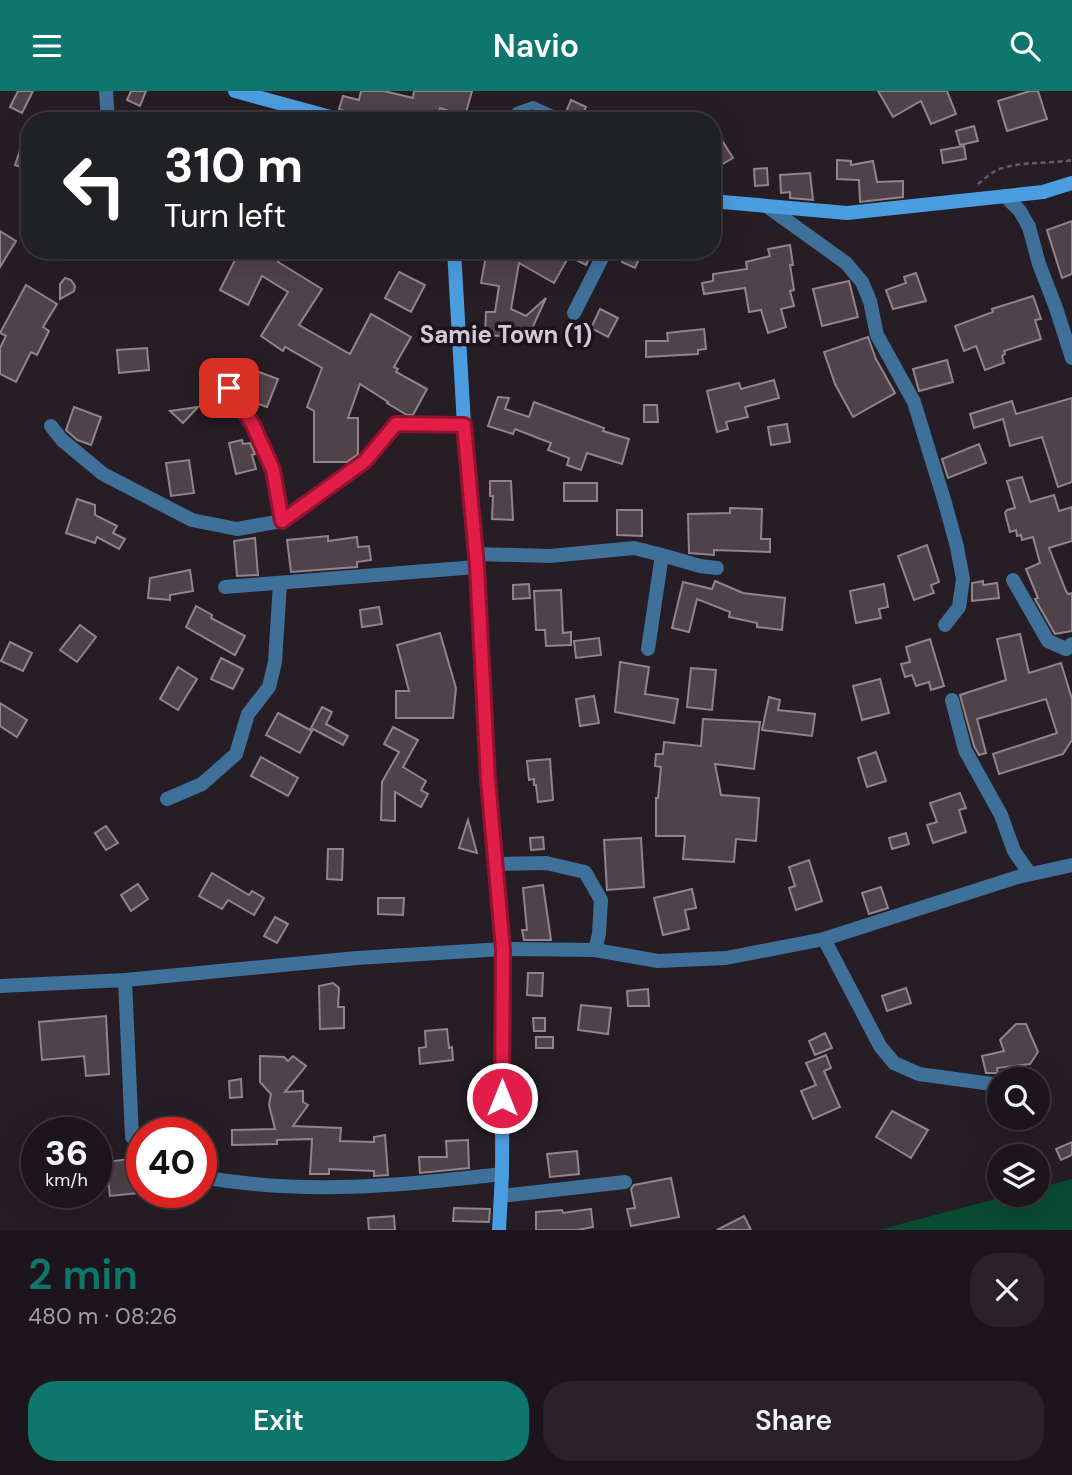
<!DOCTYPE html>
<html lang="en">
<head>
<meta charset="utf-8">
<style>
  body { margin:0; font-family:"DM Sans",sans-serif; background:#292329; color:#f1f3f6; height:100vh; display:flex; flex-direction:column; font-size:26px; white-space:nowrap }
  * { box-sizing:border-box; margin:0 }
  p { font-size:23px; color:#a09fa3 }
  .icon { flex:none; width:38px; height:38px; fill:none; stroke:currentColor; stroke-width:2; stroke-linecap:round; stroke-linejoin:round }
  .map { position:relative; height:1139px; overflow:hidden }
  .panel { display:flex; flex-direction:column; background:#1c161c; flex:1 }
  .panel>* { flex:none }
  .hud { position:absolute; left:21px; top:21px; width:700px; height:147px; border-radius:28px; box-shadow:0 7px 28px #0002,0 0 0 2px #3a353b; background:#202124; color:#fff; overflow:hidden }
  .fabs { position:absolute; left:987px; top:976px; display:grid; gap:14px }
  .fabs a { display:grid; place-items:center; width:63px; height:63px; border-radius:50%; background:#1c161c; box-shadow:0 7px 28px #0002,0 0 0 2px #3a353b; font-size:35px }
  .speed { position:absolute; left:21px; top:1026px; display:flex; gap:14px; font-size:35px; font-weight:700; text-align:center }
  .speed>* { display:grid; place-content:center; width:91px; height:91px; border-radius:50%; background:#1c161c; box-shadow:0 7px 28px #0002,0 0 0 2px #3a353b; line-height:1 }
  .speed small { font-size:18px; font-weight:400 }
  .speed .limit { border:10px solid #d22; background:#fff; color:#111 }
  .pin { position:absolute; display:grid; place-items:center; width:60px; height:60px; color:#fff; margin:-30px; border-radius:14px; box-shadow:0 4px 10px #0006 }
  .me { position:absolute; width:77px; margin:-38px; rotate:0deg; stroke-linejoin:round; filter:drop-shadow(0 0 5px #0008) }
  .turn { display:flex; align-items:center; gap:24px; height:147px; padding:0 28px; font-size:32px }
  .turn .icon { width:91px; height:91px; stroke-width:2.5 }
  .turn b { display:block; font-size:49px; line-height:60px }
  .round { display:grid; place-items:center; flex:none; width:74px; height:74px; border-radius:28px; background:#292329 }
  .headline { display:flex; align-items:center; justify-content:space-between; height:119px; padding:0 28px }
  h1 { font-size:42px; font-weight:600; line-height:52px; color:#0f766e }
  .cta { display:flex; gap:14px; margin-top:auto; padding:14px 28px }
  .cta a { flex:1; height:80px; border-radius:28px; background:#0f766e; color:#fff; font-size:28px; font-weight:600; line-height:80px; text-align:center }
  .cta a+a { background:#292329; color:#f1f3f6 }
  header { display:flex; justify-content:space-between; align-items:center; height:91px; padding:0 28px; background:#0f766e; color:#fff; font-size:32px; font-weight:600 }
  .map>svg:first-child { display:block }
  .green { fill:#094a33 }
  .building { fill:#4f4249; stroke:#92848b; stroke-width:2 }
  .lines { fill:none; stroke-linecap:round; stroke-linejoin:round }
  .path { stroke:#675e66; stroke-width:2.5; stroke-dasharray:5 3.5; stroke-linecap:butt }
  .lane { stroke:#3f7099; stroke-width:8 }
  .street { stroke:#3f7099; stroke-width:14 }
  .secondary { stroke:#4a9ddf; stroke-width:14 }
  .route-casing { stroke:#92132f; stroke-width:18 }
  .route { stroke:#e11d48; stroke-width:12 }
  .labels { text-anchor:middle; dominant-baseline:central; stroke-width:7; stroke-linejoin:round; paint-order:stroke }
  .district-label { font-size:24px; font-weight:bold; fill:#d4c8d3; stroke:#1c141c }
</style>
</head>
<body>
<header><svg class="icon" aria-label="menu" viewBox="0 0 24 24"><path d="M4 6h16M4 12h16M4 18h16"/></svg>Navio<svg class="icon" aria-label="search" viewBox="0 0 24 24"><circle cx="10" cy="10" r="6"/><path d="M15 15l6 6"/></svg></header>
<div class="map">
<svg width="1072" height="1139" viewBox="0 0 1072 1139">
  <rect width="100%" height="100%" fill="#261d25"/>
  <polygon class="green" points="1072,1088 1072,1139 878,1139 1011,1104 1038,1104 1038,1097"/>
  <g class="building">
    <polygon points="18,0 33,0 22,22 10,16"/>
    <polygon points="131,0 146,0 140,15 127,9"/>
    <polygon points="361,0 384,0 413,7 414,0 472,0 465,25 440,17 437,30 355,30 351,23 339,18 343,5 359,9"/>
    <polygon points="878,0 947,0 956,23 931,33 921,10 893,26"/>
    <polygon points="1030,0 1038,0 1047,28 1007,40 998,10"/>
    <polygon points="571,9 586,16 581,27 566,21"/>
    <polygon points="974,35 978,50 960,54 956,40"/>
    <polygon points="28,36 30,36 30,79 15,74"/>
    <polygon points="723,51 733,67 712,79 712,58"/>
    <polygon points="964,55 966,68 943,72 941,59"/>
    <polygon points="837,69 851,70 851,74 873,70 877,91 903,90 903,106 860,111 859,89 837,88"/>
    <polygon points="767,77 768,94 755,95 754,78"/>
    <polygon points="810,82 813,109 790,107 790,101 781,102 780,84"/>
    <polygon points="1072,130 1072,183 1062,187 1047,139"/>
    <polygon points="0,140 16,150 0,176"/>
    <polygon points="790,154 793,174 790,174 794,199 790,200 794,215 781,218 786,236 768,242 761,219 749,221 745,197 704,203 702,192 713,190 713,183 747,178 746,171 770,165 768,158"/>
    <polygon points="240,159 284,159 278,171 322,198 299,234 350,263 371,223 411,246 394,276 398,278 396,281 427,298 413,324 407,324 387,312 388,311 360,293 348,327 358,327 358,363 347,371 314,371 314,320 307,316 322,277 285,256 283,260 261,245 288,201 262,185 248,214 220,199"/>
    <polygon points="487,159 593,159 586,174 569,165 554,192 519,172 511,218 526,225 546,207 529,244 501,231 500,245 485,244 486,221 495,221 499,195 481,192"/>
    <polygon points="628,159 641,163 635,177 622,171"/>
    <polygon points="399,181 425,194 411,221 385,207"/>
    <polygon points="916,182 926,210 893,218 886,199 906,192 904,186"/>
    <polygon points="65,187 71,189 75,195 74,200 60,208 60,193"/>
    <polygon points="849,190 858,226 822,235 813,198"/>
    <polygon points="26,194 57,213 43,236 49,240 37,264 31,261 16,291 0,283 0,257 6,245 0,242"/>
    <polygon points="1033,205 1041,228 1035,229 1041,248 1004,260 1005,263 1002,265 1004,272 985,279 976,255 964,260 955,235 993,221 992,218"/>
    <polygon points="600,218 618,227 608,246 591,237"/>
    <polygon points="704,238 706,258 698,259 698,263 646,266 646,250 668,250 667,242"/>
    <polygon points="868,246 876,268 895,302 853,326 835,293 824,261"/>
    <polygon points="147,257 149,279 119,282 117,259"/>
    <polygon points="947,269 953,291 919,300 913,278"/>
    <polygon points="251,278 278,288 267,316 248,309 242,300"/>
    <polygon points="774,289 779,307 745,316 748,326 726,331 728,338 717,341 707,300 739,292 741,298"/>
    <polygon points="498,306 509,307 505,318 529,326 534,311 604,337 603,340 629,348 622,373 587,362 581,379 567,374 569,367 548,359 551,352 515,338 513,343 488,335"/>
    <polygon points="1072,307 1072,391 1058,396 1042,346 1010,355 1003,328 974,337 970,323 1012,310 1016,323"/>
    <polygon points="644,314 657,314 658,331 644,331"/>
    <polygon points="74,316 101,326 91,354 77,349 66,339"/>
    <polygon points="198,316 183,332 170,320"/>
    <polygon points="787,333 790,351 771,354 768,336"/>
    <polygon points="242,349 243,353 250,352 255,363 252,364 256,378 236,383 229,352"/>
    <polygon points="979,353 986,372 948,387 942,368"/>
    <polygon points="189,369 194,402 171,405 166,372"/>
    <polygon points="1022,386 1030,411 1054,404 1059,420 1072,416 1072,450 1049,457 1066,500 1068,503 1072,502 1072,540 1055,543 1035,508 1038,507 1026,478 1040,472 1033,446 1022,449 1021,444 1017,445 1016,439 1010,441 1005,422 1007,419 1015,417 1007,390"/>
    <polygon points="490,390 511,390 513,429 492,428 493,405 490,405"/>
    <rect x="564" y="392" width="33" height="18"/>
    <polygon points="77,408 95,414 95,424 117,435 113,442 125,448 119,458 97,446 95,452 66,442"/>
    <polygon points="730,417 762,418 761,448 770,448 770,461 714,459 714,464 689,462 688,423 730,422"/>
    <polygon points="617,419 642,419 642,445 617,444"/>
    <polygon points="328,445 328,450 357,446 358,456 369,455 371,469 357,471 357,476 291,481 287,449"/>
    <polygon points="255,447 258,484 237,485 234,450"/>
    <polygon points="927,454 939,491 931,494 934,502 914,509 898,465"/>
    <polygon points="190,479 193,500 170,504 170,509 148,507 150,487"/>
    <polygon points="715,490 743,502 785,507 782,539 757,536 757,532 729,526 730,521 697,508 689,541 672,537 683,491 712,498"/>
    <polygon points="983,490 983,494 997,492 999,507 972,510 972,492"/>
    <polygon points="529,493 530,507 513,508 513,494"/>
    <polygon points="884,493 888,516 879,518 881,527 856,532 850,500"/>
    <polygon points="561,499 563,542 571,541 571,554 546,555 545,539 536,539 534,500"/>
    <polygon points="196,515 212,524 211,527 245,545 235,564 186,536"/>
    <polygon points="379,516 382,533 362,536 360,519"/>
    <polygon points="80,534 96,546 77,571 60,559"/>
    <polygon points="440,542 456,597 453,627 396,627 396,600 409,600 397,554"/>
    <polygon points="1020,543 1029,582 1061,572 1072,608 1072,649 1063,663 999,683 993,663 1057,642 1046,608 977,628 986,662 979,664 974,655 960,604 1006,589 997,548"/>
    <polygon points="599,547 601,564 576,567 574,550"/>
    <polygon points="930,548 944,595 931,599 929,591 916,595 912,584 905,586 901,573 910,571 906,556"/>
    <polygon points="10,551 32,562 23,580 1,570"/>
    <polygon points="221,567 243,578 233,598 211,588"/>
    <polygon points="620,571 649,576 645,603 678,608 674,632 615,621"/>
    <polygon points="178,576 197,588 178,619 160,608"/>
    <polygon points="691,577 716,579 712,619 687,616"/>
    <polygon points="880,588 889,622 862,629 853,595"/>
    <polygon points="594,605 599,632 580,635 576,608"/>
    <polygon points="769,606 780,609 778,619 815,623 812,645 762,639"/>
    <polygon points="0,612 27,629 17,646 0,635"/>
    <polygon points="322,616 332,621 326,633 348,645 343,654 311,637"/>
    <polygon points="278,622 312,640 300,662 266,644"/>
    <polygon points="703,628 760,631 754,678 715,673 721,704 759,707 756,750 736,748 734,771 683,768 685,745 656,745 656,707 658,707 661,676 655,675 656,663 663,663 664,651 701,655"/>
    <polygon points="393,636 418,649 403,676 426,690 421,699 428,703 421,716 395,701 395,730 381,729 382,691 399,661 384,653"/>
    <polygon points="876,661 886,690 867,696 858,667"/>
    <polygon points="261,666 298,687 288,705 251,685"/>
    <polygon points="550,668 553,709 538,711 536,694 534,694 534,688 529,689 527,670"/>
    <polygon points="960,702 966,717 959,719 966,741 933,752 927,734 937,731 930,712"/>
    <polygon points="468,729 477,762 459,757"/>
    <polygon points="106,735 118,752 106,759 95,742"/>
    <polygon points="906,742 909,753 892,758 889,747"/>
    <polygon points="543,746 544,758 531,759 530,747"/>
    <polygon points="641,747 644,796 607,799 604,749"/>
    <polygon points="328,758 343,758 342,789 327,788"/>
    <polygon points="809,769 822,810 796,819 789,797 795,795 789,776"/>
    <polygon points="212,782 249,804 252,800 264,807 254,824 228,809 222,818 199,805"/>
    <polygon points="138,793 148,808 131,820 121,804"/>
    <polygon points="543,794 551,849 524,849 522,839 527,839 523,797"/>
    <polygon points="881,796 888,817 869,823 862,802"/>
    <polygon points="692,798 696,817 685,819 689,838 663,844 654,807"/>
    <polygon points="378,807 404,807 403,824 378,823"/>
    <polygon points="275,826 288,833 277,852 264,845"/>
    <polygon points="528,882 543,882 542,905 527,904"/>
    <polygon points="333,892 339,897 338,916 344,916 344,937 320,938 319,895"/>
    <polygon points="906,897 911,912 887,920 882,905"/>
    <polygon points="648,898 649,915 628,915 627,900"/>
    <polygon points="581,914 611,917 608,943 578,939"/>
    <polygon points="106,925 109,983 86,985 84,965 42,969 39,931"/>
    <polygon points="533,927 545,927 545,940 534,940"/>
    <polygon points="1016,933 1026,933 1038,961 1030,973 997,977 998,982 986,982 982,965 1004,960 1000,949"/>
    <polygon points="447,938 449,957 452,956 453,969 420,973 419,957 426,956 425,940"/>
    <polygon points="825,942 832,957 815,964 809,950"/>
    <rect x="536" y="946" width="17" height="11"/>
    <polygon points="826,964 831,977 824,980 840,1016 813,1028 801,1000 816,994 806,972"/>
    <polygon points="260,965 284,966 288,970 293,965 306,975 285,1001 303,1000 303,1011 308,1014 293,1035 341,1037 340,1050 374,1051 374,1046 385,1044 388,1084 374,1085 374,1080 329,1078 329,1083 310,1083 312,1048 277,1049 277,1053 232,1054 232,1039 275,1038 269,1014 271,1003 260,991"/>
    <polygon points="241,988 242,1006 230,1007 229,990"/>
    <polygon points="892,1020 928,1039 911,1067 876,1046"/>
    <polygon points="468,1049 469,1077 420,1082 419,1066 447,1066 446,1050"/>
    <polygon points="1072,1051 1072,1064 1061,1069 1056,1058"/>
    <polygon points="577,1060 579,1083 550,1086 547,1063"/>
    <polygon points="137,1067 139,1084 135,1085 138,1102 110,1105 106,1071"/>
    <polygon points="671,1087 679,1126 631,1135 627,1118 635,1117 631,1098 634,1094"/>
    <polygon points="454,1117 490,1118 489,1131 453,1130"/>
    <polygon points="591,1118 593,1136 578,1139 536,1139 536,1121 562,1119 563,1122"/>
    <polygon points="394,1125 395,1139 369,1139 368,1127"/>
    <polygon points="744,1125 751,1139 717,1139"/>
  </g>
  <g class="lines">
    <path class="path" d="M978,93C986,87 993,79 1003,77C1025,70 1049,73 1072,69"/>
    <polyline class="lane" points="513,30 516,20 533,14 568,30"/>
    <g class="street">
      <polyline points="106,0 108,30"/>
      <polyline points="1005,105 1020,120 1029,136 1039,173 1056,217 1072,267"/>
      <polyline points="768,116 846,172 862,191 870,210 877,244 914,311 945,412 957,456 963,488 959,516 945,534"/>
      <polyline points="574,222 606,159"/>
      <polyline points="217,279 253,334 273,379 282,430"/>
      <polyline points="51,335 62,349 103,383 192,429 237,438 282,430 365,370 396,333 464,334"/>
      <polyline points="476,463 550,465 634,457 662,464 648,558"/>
      <polyline points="662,464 700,475 717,477"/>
      <polyline points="1013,489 1048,550 1066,558 1072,553"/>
      <polyline points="225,496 476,476"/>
      <polyline points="952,609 965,659 1001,724 1014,760 1030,783"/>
      <polyline points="167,708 202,693 236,663 248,623 269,596 275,571 280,492"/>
      <polyline points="497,773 546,772 585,781 601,809 599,843 595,859"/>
      <polyline points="824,848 880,955 894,972 919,983 999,994"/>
      <polyline points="125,889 132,1046"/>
      <polyline points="0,895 125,889 357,867 503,858 595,859 658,870 726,867 824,848 1018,786 1072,774"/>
      <path d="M201,1086C305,1104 399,1095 502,1083"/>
      <polyline points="501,1105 625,1091"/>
    </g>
    <g class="secondary">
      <polyline points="235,0 345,30"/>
      <polyline points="712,110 847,122 1043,101 1072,92"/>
      <polyline points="454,159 464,334 476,463 488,689 503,858 502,1083 499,1139"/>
    </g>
  </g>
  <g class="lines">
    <defs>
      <polyline id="route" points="229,297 253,334 273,379 282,430 365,370 396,333 464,334 477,476 488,689 503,858 502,1007"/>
    </defs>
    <use href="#route" class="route-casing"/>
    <use href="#route" class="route"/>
  </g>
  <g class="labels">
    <g class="district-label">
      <text x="506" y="243">Samie Town (1)</text>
    </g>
  </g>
</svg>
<div class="fabs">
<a><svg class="icon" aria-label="search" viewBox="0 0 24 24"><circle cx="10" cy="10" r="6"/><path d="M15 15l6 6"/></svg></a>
<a><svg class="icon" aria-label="layers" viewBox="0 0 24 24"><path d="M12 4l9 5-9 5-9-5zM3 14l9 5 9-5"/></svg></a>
</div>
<div class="speed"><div>36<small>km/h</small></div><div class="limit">40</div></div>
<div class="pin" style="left:229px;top:297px;background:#d93025"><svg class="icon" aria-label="arrive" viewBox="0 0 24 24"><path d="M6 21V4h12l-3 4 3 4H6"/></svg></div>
<svg class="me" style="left:502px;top:1007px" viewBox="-20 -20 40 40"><circle r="17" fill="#e11d48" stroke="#fff" stroke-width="3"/><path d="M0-11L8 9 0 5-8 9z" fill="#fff"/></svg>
<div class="hud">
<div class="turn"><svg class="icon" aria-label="left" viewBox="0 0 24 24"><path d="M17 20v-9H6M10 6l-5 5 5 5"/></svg><div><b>310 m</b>Turn left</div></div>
</div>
</div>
<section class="panel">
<div class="headline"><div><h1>2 min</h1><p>480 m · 08:26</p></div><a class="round"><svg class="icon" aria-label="close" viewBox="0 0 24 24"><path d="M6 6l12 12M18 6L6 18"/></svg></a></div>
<div class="cta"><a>Exit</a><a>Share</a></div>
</section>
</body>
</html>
